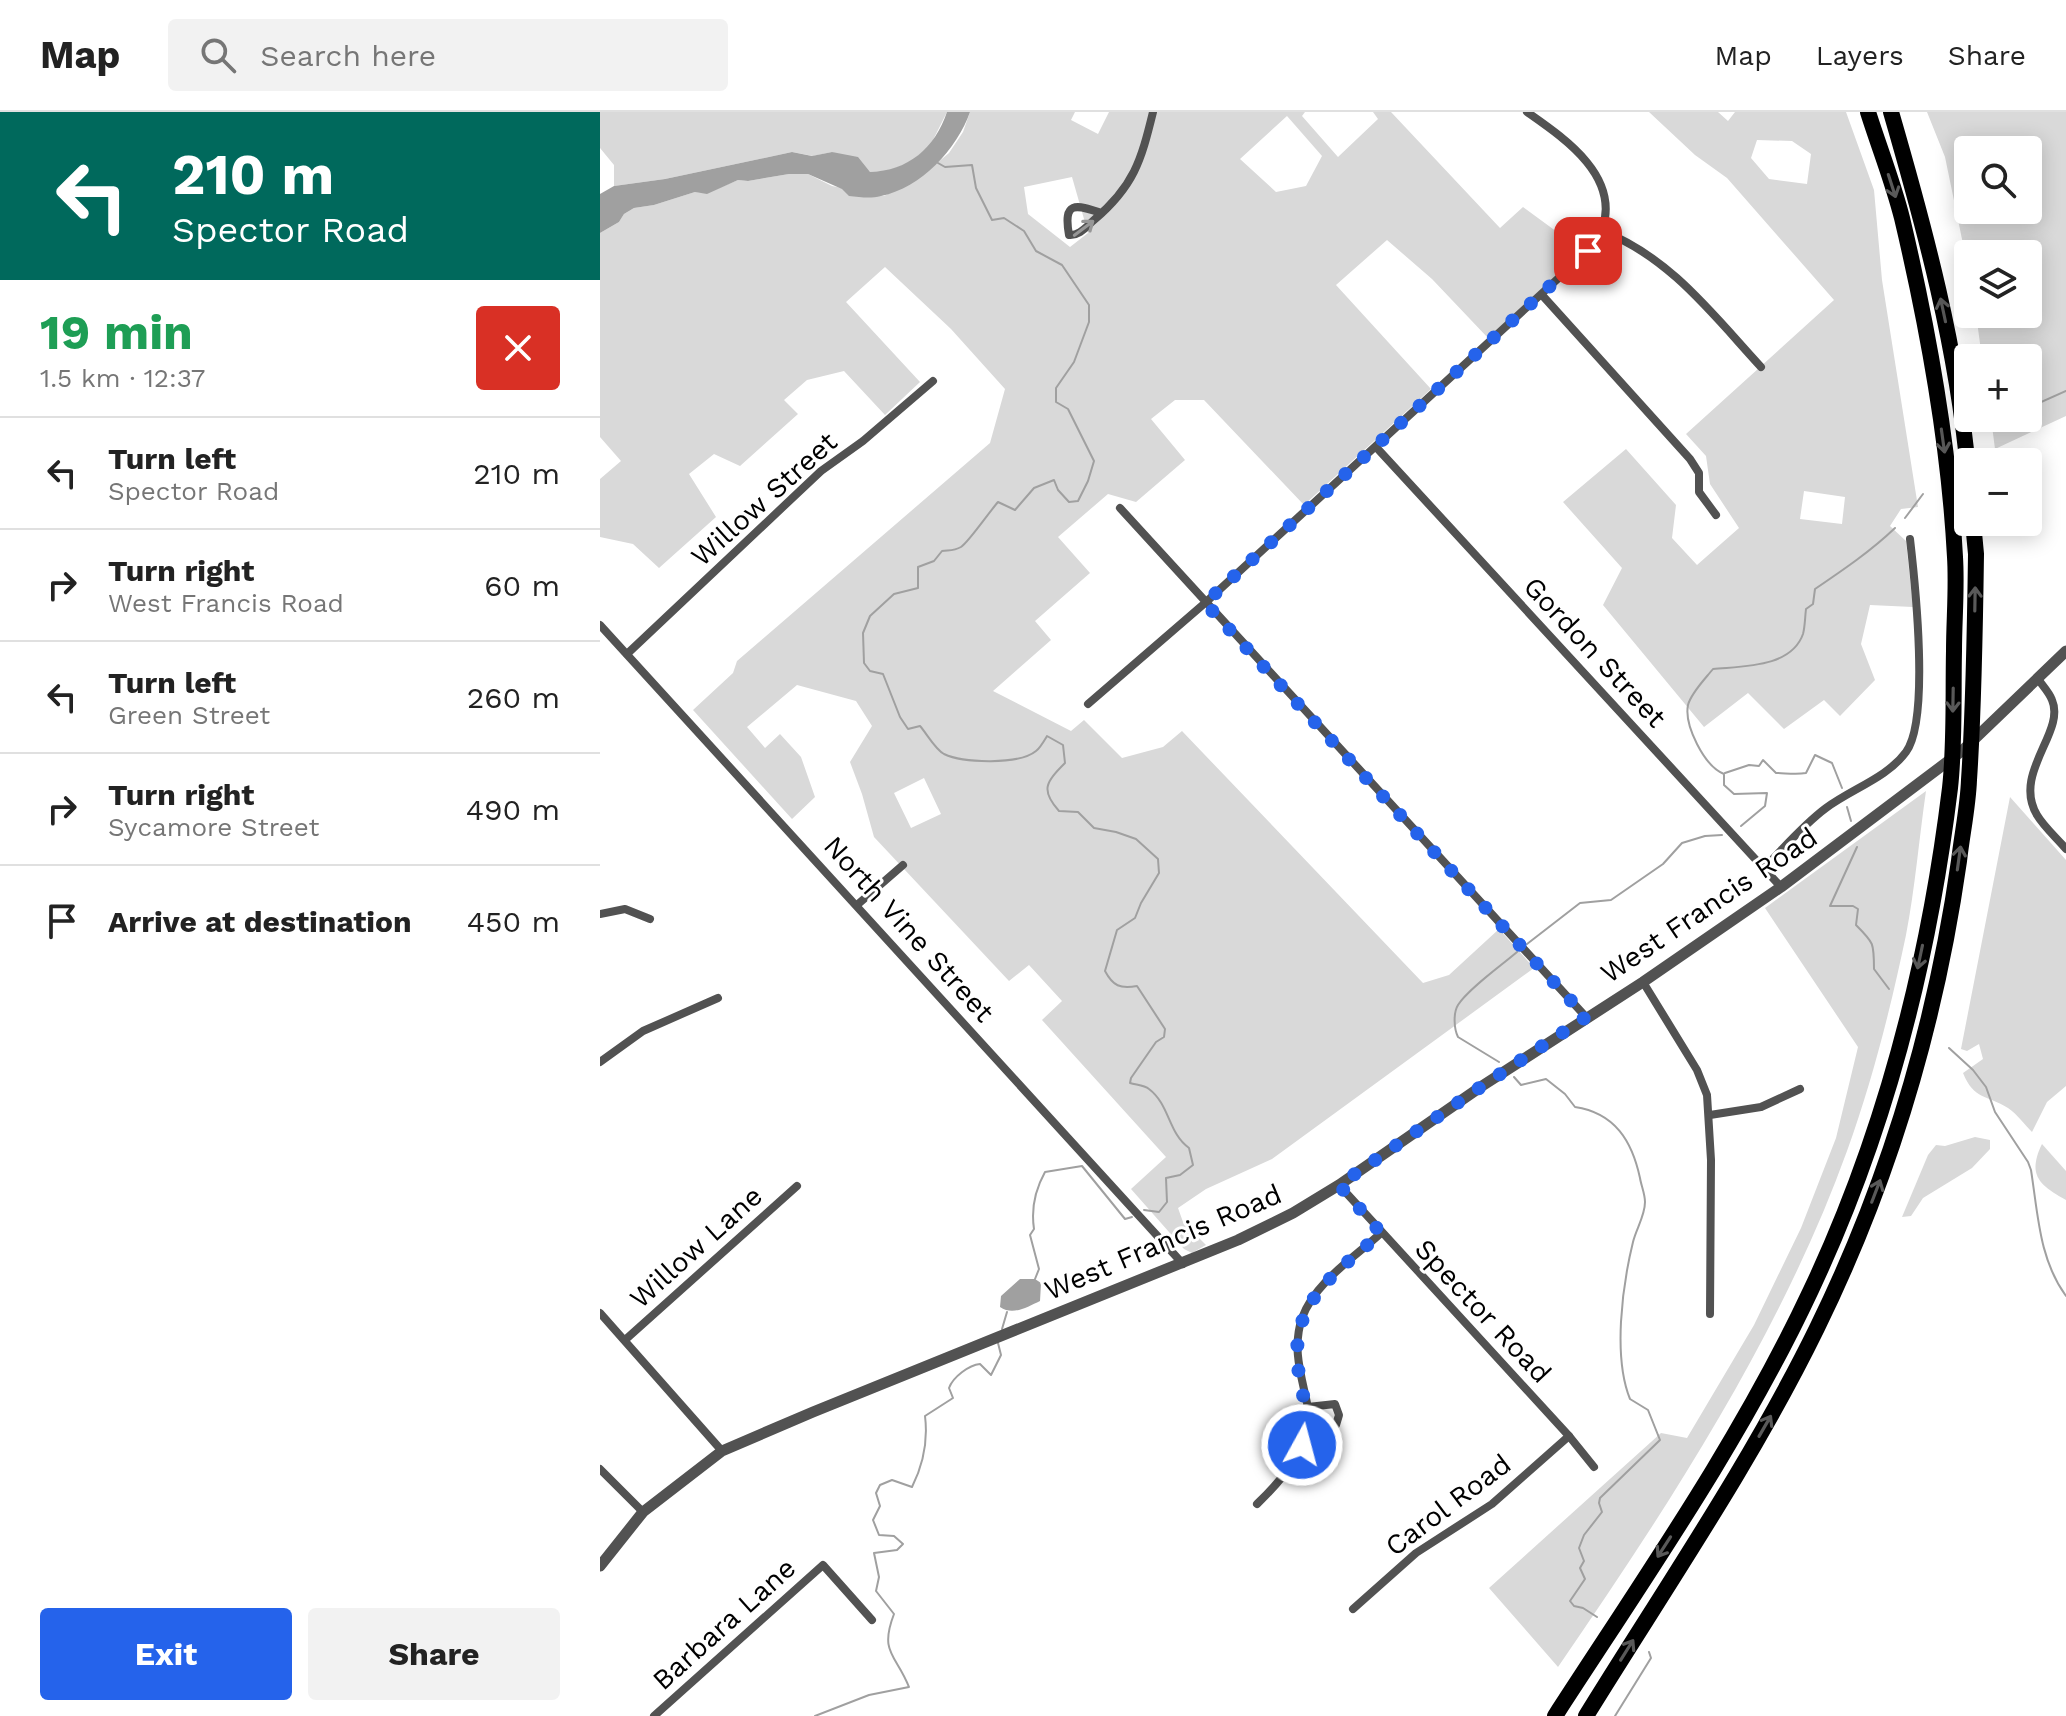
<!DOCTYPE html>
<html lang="en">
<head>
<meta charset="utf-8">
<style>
  body { margin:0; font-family:"Work Sans",sans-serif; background:#f2f2f2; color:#222; height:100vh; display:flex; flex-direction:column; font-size:30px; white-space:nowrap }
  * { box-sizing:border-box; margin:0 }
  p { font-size:26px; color:#767676 }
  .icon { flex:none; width:44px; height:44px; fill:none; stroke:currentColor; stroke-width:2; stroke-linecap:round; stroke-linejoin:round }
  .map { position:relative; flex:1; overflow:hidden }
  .details { display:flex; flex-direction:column; background:#fff; width:600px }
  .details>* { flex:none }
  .guide { background:#00695c; color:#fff; overflow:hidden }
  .tools { position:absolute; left:1354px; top:24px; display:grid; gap:16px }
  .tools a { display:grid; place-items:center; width:88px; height:88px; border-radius:8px; background:#fff; box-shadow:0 4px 20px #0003; font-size:40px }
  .pin { position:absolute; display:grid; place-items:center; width:68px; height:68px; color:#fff; margin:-34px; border-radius:16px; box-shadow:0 4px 12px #0006 }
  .me { position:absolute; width:88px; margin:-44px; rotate:7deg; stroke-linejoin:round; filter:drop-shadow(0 0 6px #0008) }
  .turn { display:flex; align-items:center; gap:28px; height:168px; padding:0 40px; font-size:36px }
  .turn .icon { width:104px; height:104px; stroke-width:2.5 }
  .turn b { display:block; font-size:56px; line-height:68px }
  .round { display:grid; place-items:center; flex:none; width:84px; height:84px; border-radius:8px; background:#f2f2f2 }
  .head { display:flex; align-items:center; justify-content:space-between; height:136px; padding:0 40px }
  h1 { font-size:48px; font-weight:700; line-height:60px; color:#1e9e55 }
  .action { display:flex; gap:16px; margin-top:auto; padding:16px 40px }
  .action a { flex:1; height:92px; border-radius:8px; background:#2563eb; color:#fff; font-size:32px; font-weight:700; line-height:92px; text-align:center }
  .action a+a { background:#f2f2f2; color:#222 }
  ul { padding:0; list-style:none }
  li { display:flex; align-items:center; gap:24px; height:112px; padding:0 40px; border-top:2px solid #e0e0e0 }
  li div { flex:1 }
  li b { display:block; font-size:30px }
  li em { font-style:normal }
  header { display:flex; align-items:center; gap:48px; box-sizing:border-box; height:112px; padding:0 40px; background:#fff; border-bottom:2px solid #e0e0e0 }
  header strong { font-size:38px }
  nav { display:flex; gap:44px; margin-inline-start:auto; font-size:28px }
  .search { width:560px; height:72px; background:#f2f2f2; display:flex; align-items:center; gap:20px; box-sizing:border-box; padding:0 28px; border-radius:8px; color:#767676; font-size:30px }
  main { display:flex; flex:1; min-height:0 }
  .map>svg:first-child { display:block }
  .green { fill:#d9d9d9; fill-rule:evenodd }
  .water { fill:#a0a0a0 }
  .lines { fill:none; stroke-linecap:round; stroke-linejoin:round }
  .stream { stroke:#a0a0a0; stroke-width:2 }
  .minor { stroke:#525252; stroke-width:8 }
  .tertiary { stroke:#525252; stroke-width:11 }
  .motorway { stroke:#000; stroke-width:16 }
  .oneway { stroke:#595959 }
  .oneway2 { stroke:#979797 }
  .route { stroke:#2563eb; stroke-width:14; stroke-dasharray:0 25.2 }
  .labels { text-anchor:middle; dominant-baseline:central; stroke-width:6; stroke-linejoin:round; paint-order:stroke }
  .street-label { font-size:28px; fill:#000; stroke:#fff }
</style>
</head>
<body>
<header>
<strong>Map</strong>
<div class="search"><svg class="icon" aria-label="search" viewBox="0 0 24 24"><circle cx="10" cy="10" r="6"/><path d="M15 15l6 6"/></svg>Search here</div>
<nav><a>Map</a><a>Layers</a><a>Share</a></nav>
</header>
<main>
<section class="details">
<div class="guide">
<div class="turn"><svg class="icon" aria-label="left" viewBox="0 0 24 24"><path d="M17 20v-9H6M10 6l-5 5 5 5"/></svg><div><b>210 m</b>Spector Road</div></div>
</div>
<div class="head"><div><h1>19 min</h1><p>1.5 km · 12:37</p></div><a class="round" style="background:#d93025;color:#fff"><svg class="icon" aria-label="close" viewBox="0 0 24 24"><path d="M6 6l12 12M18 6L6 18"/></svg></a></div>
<ul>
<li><svg class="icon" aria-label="left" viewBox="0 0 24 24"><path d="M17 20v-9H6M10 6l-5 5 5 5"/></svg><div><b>Turn left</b><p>Spector Road</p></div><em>210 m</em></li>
<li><svg class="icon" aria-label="right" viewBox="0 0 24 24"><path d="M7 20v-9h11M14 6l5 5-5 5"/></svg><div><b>Turn right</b><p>West Francis Road</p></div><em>60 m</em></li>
<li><svg class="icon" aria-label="left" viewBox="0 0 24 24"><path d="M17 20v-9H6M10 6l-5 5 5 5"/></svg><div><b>Turn left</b><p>Green Street</p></div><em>260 m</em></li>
<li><svg class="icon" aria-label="right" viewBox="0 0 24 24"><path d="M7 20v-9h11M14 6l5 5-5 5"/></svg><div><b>Turn right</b><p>Sycamore Street</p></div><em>490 m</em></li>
<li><svg class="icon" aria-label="arrive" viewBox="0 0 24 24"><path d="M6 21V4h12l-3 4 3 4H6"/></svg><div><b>Arrive at destination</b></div><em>450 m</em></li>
</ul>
<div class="action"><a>Exit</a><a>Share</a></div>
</section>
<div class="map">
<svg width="1466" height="1604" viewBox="0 0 1466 1604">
  <rect width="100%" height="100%" fill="#fff"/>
  <g class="green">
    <polygon points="0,0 347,0 331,32 311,50 288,59 270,60 232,40 213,44 192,40 65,67 14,74 14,53 0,36"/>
    <path d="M370,0H475L471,8L498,22L509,0H705L702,4L738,45L778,7L773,0H791L900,116L923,95L983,139L888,226L832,167L787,128L736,173L831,277L704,393L604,288H575L551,307L585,348L536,390L508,382L458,425L490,461L435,509L451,528L393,579L471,619L484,608L522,646L563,635L582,619L823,871L849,863L899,817L934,856L672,1047L606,1077L578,1096L583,1110L606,1133L592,1141L584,1137L531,1077L566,1045L442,908L462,889L429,853L409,869L274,725L262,682L250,650L272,614L256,589L197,573L147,615L165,636L180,622L201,645L215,685L192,707L93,598L133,561L137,549L390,331L405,277L351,217L285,155L246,190L320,270L285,303L244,259L207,268L184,288L198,302L140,354L114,342L89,362L116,405L59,456L33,432L0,425V367L21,349L0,325V121L19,110L24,102L34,96L54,93L95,80L107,81L138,68L148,69L189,62H208L232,74L284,84L319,66L349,41L363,20ZM687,4L722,44L706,74L676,80L640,47ZM472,65L488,121L470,135L428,102L424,75ZM324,666L341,702L311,716L294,681Z"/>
    <path d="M1049,0H1118L1128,9L1135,0H1246L1274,78L1282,168L1318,395L1301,397L1290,414L1306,429L1313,495L1270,493L1261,532L1275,568L1240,604L1224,588L1184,617L1148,581L1104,615L1003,493L1022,456L963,390L1026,337L1076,393L1072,426L1097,453L1139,416L1110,372L1106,344L1086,322L1234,188L1127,66L1095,43ZM1157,28L1192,29L1211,42L1207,72L1169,67L1151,46ZM1204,379L1245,385L1242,412L1200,407Z"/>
    <path d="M1327,0H1466V304L1395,337L1391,306H1428V246H1382L1376,202H1428V142H1368V156L1345,45ZM1428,38V98H1368V38Z"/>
    <path d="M1326,679C1319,727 1315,776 1306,823C1291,895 1272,970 1247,1039C1181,1222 1068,1395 958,1555L889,1476L1061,1321L1087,1326L1154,1213L1201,1116L1236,1026L1258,935L1165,796Z"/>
    <path d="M1410,685L1466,748V974L1447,990L1432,1020C1425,1013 1417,1002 1408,996C1387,983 1374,988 1363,961L1383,947L1379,932L1367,939L1361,937Z"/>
    <polygon points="1375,1025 1390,1028 1390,1037 1372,1056 1323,1086 1311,1104 1302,1105 1328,1043 1336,1033 1345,1034"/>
    <path d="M1442,1032L1466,1059V1088C1439,1073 1427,1063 1442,1032Z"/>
  </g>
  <g class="water">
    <path d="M347,0H370C357,37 321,76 281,84C270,87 260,85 249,84L242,77L208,62H189L148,69L138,68L107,82L95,80L54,93L34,96L24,102L19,110L0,121V82L14,74L65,67L192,40L212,44L232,40L258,45L270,60C308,59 335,36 347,0Z"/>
    <path d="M420,1167H435L441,1171L440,1189C427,1195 413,1204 400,1195L401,1184Z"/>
  </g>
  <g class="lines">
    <g class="stream">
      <path d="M338,51L345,55L372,53L376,76L392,108L404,106L424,119L436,139L462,153L489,193V210L474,250L456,276V290L468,297L494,349L488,369L478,389L469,390L458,378L454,368L434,376L415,398L398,390C390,399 368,431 361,435C354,439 349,438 342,439L334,449L318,455V476L294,482L270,504L263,521L264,551L270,559L283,562L300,605L308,617L320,614C327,622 335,637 344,642C363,651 419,653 436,639C440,636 444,629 447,624L463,633L465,651C446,670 440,678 459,699L478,700L494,716L516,720L536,727L558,747L559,761L541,791L535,806L517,818L505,859C513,874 520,877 537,874L565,917L564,925L556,930L531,966L530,971C536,973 544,973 549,977C570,993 568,1021 589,1036L593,1053L580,1063L566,1066L567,1090L559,1100L544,1098"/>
      <polyline points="1428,296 1466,279"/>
      <polyline points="1391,318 1413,306"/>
      <polyline points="1305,406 1323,382"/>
      <path d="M1125,661L1149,653L1159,654L1163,648L1176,661C1185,661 1196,663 1206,661L1215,643L1232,651L1242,676"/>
      <path d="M1124,662C1104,654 1084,613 1088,593C1091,581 1105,567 1113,557C1142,554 1191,556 1203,522C1205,515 1205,505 1206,497L1213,492L1215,477C1243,458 1271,439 1295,416"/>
      <polyline points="1124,663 1124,673 1134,682 1167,681 1165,694 1141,714"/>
      <polyline points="1247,695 1251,709"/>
      <path d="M1257,735L1230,794H1253L1258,797L1256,813C1274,831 1274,831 1274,857L1289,877"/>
      <polyline points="927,832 980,791 1011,788 1063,752 1082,731 1105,724 1122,723"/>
      <path d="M1349,936L1373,958L1386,975L1395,1000L1428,1050L1431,1058C1438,1102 1439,1147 1466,1184"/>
      <path d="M899,950L858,925C854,917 853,901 858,893C868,877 902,853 917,840"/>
      <path d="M914,965L921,973L946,967L965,982L975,995C1015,1001 1032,1029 1040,1066C1041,1073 1045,1082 1045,1090C1045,1104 1036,1117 1033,1130C1022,1175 1013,1245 1030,1287L1048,1298L1060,1328L1000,1386L999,1391L1002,1400L984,1423L979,1436L984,1449L980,1456L985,1467L970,1489L974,1494L983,1496L997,1505"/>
      <path d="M435,1167L439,1157L430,1123L434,1117C431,1097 435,1078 445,1060L482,1054L525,1107L532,1105"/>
      <polyline points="402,1217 407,1200"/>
      <path d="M215,1604L269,1583L309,1575C296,1542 279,1541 294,1502L276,1479L279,1465L274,1441L297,1438L303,1432L294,1424L279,1423L273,1408L280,1394L276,1381L280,1373L292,1368L312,1375C323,1353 328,1328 325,1304L353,1286L349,1276C353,1265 369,1253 380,1252L391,1263L401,1243L398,1231"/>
      <polyline points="1015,1604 1051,1546 1049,1540"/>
    </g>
    <g class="minor">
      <path d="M502,101C475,92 463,89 469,123C479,124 486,115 494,108C534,74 541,49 553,0"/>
      <path d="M1002,119C1069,144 1114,204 1161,255"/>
      <polyline points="942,183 1090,347 1099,361 1099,380 1116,403"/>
      <polyline points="776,335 1181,775"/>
      <polyline points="520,396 986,905"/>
      <polyline points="0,513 583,1152"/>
      <polyline points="27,542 221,359 263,329 333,269"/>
      <path d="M1438,567C1442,573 1449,580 1452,588C1466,620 1412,661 1437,703C1444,715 1457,726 1466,737"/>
      <path d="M488,592L605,491L988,139C993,133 1000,125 1002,118C1021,64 964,26 927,0"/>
      <path d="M1164,756C1184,736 1203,713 1226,696C1251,677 1287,666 1306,640C1330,608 1315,470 1310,427"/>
      <polyline points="257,793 303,753"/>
      <polyline points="0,802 25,797 50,807"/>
      <polyline points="1043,870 1097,958 1107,983 1111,1048 1110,1202"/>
      <polyline points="0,950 43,919 118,886"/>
      <polyline points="1110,1003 1161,995 1200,977"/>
      <polyline points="739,1073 969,1324 994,1355"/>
      <polyline points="0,1201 122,1339"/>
      <polyline points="25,1228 197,1074"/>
      <polyline points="707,1315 727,1317 736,1313 739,1303 735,1292 708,1295"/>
      <polyline points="0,1357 43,1400"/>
      <path d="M657,1392C684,1366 714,1332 707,1291C701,1262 692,1236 702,1206C715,1170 754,1146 781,1121"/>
      <polyline points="753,1497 816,1441 892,1392 969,1324"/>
      <polyline points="54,1604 223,1453 272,1508"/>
    </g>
    <polyline class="tertiary" points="0,1454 43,1400 122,1339 213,1300 638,1128 693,1101 739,1073 882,974 1043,870 1181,775 1363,638 1466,539"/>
    <g class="motorway">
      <path d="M1291,0C1325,117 1357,236 1368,358"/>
      <path d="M955,1604C1045,1465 1141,1328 1211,1178C1285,1021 1329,848 1350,676C1355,631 1353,584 1354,539C1354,508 1357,476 1355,445C1349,331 1328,216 1302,106C1293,70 1279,35 1268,0"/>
      <path d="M986,1604C1065,1476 1151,1351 1217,1216C1289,1069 1336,910 1359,749C1362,722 1368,695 1369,668C1374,593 1375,517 1376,442L1373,410"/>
    </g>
  </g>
  <defs><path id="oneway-shaft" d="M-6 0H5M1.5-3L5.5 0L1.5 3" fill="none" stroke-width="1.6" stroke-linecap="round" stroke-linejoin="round" transform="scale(2)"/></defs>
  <g class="oneway">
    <use href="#oneway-shaft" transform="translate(1292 74) rotate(72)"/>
    <use href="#oneway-shaft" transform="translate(1343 198) rotate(-102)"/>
    <use href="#oneway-shaft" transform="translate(1343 329) rotate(82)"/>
    <use href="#oneway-shaft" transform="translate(1375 487) rotate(-89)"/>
    <use href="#oneway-shaft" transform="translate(1353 588) rotate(91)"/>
    <use href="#oneway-shaft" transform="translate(1359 746) rotate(-82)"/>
    <use href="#oneway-shaft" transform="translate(1320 845) rotate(102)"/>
    <use href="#oneway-shaft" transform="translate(1276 1079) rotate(-69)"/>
    <use href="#oneway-shaft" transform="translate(1165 1314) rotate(-60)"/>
    <use href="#oneway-shaft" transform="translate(1064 1435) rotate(123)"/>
    <use href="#oneway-shaft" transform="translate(1027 1538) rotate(-58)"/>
  </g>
  <use class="oneway2" href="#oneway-shaft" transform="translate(484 116) rotate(-37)"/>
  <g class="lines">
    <path class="route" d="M702,1333C711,1296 702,1289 698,1255C690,1188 738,1160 781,1121L739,1073L882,974L986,905L605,491L988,139"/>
  </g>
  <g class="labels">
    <g class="street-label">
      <text transform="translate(164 387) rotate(-42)">Willow Street</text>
      <text transform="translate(995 540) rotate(47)">Gordon Street</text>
      <text transform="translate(1109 793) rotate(-34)">West Francis Road</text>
      <text transform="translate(309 817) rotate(48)">North Vine Street</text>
      <text transform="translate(563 1130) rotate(-23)">West Francis Road</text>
      <text transform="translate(96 1135) rotate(-42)">Willow Lane</text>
      <text transform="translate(883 1199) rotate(47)">Spector Road</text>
      <text transform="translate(848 1393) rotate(-37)">Carol Road</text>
      <text transform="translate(124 1512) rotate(-42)">Barbara Lane</text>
    </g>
  </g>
</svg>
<div class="tools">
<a><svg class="icon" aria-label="search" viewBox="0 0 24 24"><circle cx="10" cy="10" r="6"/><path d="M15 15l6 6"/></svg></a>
<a><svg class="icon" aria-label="layers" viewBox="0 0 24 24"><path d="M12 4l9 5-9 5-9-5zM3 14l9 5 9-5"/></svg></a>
<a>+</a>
<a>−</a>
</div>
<div class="pin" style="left:988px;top:139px;background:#d93025"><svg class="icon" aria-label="arrive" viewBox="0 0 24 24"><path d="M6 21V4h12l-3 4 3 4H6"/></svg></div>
<svg class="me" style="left:702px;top:1333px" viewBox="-20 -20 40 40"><circle r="17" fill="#2563eb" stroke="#fff" stroke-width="3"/><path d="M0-11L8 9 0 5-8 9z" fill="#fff"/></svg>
</div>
</main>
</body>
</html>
